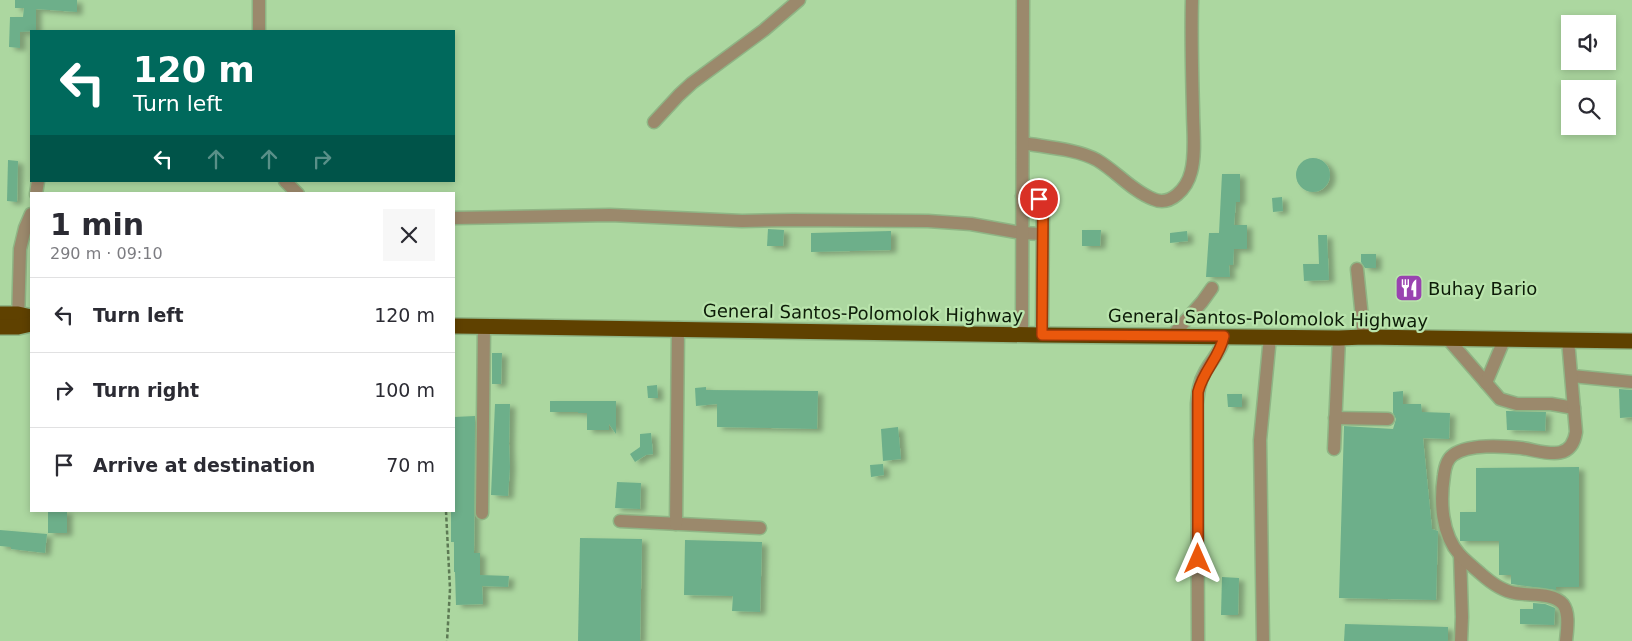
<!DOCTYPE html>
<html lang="en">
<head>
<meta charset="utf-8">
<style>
  body { margin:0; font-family:"DejaVu Sans",sans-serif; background:#f7f7f7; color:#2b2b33; height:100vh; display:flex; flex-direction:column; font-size:19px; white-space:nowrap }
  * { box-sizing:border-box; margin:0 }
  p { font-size:16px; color:#7c7c81 }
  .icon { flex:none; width:28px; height:28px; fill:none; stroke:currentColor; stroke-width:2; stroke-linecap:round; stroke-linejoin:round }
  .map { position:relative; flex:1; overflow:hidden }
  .details { position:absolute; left:30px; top:192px; width:425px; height:320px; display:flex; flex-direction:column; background:#fff; border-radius:0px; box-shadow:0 2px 8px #0003 }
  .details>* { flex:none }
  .hud { position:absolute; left:30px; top:30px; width:425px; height:152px; border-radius:0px; box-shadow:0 2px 8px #0003; background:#00695c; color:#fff; overflow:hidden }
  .buttons { position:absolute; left:1561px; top:15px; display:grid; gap:10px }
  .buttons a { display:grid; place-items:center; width:55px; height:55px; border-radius:0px; background:#fff; box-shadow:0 2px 8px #0003; font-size:25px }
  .pin { position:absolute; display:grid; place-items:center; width:42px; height:42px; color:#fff; margin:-21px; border:2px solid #fff; border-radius:50%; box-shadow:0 1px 5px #0007 }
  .me { position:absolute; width:55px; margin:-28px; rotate:0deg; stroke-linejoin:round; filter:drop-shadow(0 0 4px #0008) }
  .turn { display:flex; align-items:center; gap:18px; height:105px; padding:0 20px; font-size:22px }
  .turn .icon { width:65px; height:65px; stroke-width:2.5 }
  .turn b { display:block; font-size:35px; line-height:42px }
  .lanes { display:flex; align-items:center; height:48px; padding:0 20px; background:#0003; justify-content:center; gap:25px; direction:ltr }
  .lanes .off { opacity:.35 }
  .round { display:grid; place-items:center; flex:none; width:52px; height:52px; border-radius:0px; background:#f7f7f7 }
  .headline { display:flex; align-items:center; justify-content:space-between; height:85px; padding:0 20px }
  h1 { font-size:30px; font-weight:700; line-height:38px }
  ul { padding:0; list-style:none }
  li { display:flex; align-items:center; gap:15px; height:75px; padding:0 20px; border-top:1px solid #e1e1e2 }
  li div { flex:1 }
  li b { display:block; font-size:19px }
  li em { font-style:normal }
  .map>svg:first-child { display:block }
  .building { fill:#6daf8a; filter:url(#shadow) }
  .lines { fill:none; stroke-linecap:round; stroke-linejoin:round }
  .minor-casing { stroke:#8fb585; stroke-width:15 }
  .highway-casing { stroke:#8fb585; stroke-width:18 }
  .path { stroke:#5d7a54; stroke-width:2.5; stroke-dasharray:4 2.5; stroke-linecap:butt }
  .minor { stroke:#9b896c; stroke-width:12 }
  .highway { stroke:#5f4100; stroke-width:15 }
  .route-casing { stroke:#983908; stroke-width:12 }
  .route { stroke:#ea580c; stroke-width:9 }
  .labels { text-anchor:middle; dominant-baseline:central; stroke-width:4.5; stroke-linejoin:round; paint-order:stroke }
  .poi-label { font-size:18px; fill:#0d1c08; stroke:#b9e4ac; text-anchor:start }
  .street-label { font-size:18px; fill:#0d1c08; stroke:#b9e4ac }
</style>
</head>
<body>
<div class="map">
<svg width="1632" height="641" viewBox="0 0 1632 641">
  <defs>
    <filter id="shadow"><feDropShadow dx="5.5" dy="3" stdDeviation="2.5" flood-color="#0004"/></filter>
  </defs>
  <rect width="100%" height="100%" fill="#acd7a0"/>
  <g class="building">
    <polygon points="15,0 77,0 77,12 36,9 36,31 20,32 20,48 9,47 10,17 23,17 24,8 15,8"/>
    <circle cx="1313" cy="175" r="17"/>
    <polygon points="8,160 18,161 17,202 7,201"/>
    <polygon points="1222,174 1240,174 1240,202 1236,202 1234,225 1247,225 1247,249 1234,249 1233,265 1229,265 1230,277 1206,277 1209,233 1219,233"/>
    <polygon points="1282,197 1283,211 1273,212 1272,198"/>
    <polygon points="768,229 784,230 783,246 767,246"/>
    <polygon points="1082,230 1101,230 1100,246 1082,246"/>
    <polygon points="891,231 891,250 811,252 811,233"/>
    <polygon points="1187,231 1188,241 1170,243 1170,233"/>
    <polygon points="1318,235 1327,235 1329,280 1304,281 1303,264 1319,264"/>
    <polygon points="1361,254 1376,254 1376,268 1365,268 1361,262"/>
    <polygon points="492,353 502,353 501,384 492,384"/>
    <polygon points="657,385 658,398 648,398 647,386"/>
    <polygon points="706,387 706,390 818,391 817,429 717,427 717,404 696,406 695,388"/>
    <polygon points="1619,389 1632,390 1632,417 1620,418"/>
    <polygon points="1403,391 1403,404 1421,404 1422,412 1450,413 1449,439 1423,438 1432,529 1438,531 1436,600 1339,598 1344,426 1393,429 1396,419 1393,413 1393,392"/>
    <polygon points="1227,394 1242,394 1242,407 1228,407"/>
    <polygon points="550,401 616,401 616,434 609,424 609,430 587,430 587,413 578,413 578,412 550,412"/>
    <polygon points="495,404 510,404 509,444 510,467 508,496 491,495"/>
    <polygon points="1506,411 1546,412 1545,431 1507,430"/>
    <polygon points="475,416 474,553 480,553 480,575 509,576 508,587 482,586 483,604 456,605 455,572 454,572 454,542 451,542 451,511 454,511 454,417"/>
    <polygon points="898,427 901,459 883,461 881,429"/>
    <polygon points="651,433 653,454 646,455 635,462 630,454 640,447 640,434"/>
    <polygon points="883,464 884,475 871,477 870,465"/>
    <polygon points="1579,467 1579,587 1556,587 1556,590 1511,584 1511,575 1499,575 1499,541 1460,541 1460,512 1476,512 1476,468"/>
    <polygon points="617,482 641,483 640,509 615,508"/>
    <rect x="48" y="511" width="19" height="22"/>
    <polygon points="0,530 47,534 45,553 11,549 11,547 0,546"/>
    <polygon points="580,538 642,539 640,641 578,641"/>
    <polygon points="685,540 762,542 760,612 732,611 733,596 684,595"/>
    <polygon points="1222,577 1239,578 1238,615 1221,615"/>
    <polygon points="1533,603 1545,604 1555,608 1554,625 1520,624 1520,609 1533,609"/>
    <polygon points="1345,624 1448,627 1448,641 1344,641"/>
  </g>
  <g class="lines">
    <defs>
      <g id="minor">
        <polyline points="259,0 259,31"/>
        <polyline points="654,122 679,95 692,83 764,30 799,0"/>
        <path d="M1023,143C1045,147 1077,149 1097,160C1116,171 1132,191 1153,199C1171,207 1187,188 1191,172C1196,154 1193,129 1193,111C1192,74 1191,37 1192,0"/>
        <polyline points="285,181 298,194"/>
        <polyline points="36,194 38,181"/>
        <path d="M1022,196C1031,197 1040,196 1043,206L1042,335"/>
        <polyline points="454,218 610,215 742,221 793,220 928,221 971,224 1022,233 1042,234"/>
        <polyline points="1357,269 1364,337"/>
        <polyline points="18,322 20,249 25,228 31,214"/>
        <polyline points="1022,335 1023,0"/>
        <polyline points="1172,336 1202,302 1212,288"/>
        <polyline points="1448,339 1500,399 1517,404 1551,404 1574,408"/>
        <polyline points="1572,376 1632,382"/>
        <polyline points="1486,383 1504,340"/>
        <polyline points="1335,418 1388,419"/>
        <polyline points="1334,449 1339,338"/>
        <polyline points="482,513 484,326"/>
        <polyline points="620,521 760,528"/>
        <polyline points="676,524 678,328"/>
        <polyline points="1460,555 1462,617 1461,641"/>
        <path d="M1198,641L1197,404C1198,393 1199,382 1205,372C1213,357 1220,354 1225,336"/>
        <polyline points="1263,641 1260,440 1270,337"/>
        <path d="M1566,641C1567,630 1570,613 1563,604C1552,592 1530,596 1515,593C1502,591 1490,582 1480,573C1473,567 1466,561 1460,555C1441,534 1440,501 1444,475C1445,467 1447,459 1453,455C1468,444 1503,446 1521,448C1543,451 1571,464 1576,432L1568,340"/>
      </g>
      <g id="highway">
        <polyline points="0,314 18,314 31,317"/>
        <polyline points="454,326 1042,335 1339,338 1364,337 1632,341"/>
        <polyline points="0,327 18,327 31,324"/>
      </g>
    </defs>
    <use href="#minor" class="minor-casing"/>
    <use href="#highway" class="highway-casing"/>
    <polyline class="path" points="446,511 450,589 447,641"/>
    <use href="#minor" class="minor"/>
    <use href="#highway" class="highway"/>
  </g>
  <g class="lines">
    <defs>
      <path id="route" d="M1039,199L1043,206L1042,335L1224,336C1219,359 1204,369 1198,392V559"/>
    </defs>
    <use href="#route" class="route-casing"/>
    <use href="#route" class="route"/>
  </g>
  <defs>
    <symbol id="restaurant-square" viewBox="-11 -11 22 22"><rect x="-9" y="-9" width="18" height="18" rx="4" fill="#9943b0" stroke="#b9e4ac"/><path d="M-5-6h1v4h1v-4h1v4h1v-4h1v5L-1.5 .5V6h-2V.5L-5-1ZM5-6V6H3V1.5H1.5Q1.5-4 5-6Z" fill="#fff"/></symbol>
  </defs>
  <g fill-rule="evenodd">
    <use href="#restaurant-square" x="1393" y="272" width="32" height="32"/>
  </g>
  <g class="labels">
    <g class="poi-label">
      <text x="1428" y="288">Buhay Bario</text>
    </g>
    <g class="street-label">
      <text transform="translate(863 313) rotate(1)">General Santos-Polomolok Highway</text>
      <text transform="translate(1268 318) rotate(1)">General Santos-Polomolok Highway</text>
    </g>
  </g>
</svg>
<div class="buttons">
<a><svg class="icon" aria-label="sound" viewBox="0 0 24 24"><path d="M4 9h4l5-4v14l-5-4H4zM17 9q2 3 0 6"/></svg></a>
<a><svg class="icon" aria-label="search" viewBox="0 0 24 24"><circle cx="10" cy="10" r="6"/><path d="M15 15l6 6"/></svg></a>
</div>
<div class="pin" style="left:1039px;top:199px;background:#d93025"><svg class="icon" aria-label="arrive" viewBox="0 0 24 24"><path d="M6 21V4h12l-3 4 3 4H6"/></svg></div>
<svg class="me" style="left:1198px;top:559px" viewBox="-20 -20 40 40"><path d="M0-17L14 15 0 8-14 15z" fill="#ea580c" stroke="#fff" stroke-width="4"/></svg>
<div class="hud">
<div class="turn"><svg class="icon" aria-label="left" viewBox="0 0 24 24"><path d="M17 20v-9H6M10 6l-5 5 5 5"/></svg><div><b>120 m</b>Turn left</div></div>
<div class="lanes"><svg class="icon" aria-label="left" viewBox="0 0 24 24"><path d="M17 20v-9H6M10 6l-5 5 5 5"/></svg><svg class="icon off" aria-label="ahead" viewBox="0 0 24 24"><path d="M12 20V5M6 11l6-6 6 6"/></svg><svg class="icon off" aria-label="ahead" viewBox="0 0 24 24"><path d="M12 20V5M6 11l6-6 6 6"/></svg><svg class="icon off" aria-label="right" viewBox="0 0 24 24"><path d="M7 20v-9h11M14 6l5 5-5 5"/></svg></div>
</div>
<section class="details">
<div class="headline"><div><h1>1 min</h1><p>290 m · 09:10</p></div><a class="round"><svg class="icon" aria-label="close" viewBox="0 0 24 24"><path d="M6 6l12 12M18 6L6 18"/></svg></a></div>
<ul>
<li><svg class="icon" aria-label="left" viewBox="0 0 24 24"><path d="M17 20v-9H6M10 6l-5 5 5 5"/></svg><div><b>Turn left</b></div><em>120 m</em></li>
<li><svg class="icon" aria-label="right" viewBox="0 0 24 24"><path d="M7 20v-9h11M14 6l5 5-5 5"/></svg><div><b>Turn right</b></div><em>100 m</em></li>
<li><svg class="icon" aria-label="arrive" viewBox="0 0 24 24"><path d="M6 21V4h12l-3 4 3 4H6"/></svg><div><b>Arrive at destination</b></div><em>70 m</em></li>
</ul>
</section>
</div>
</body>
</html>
